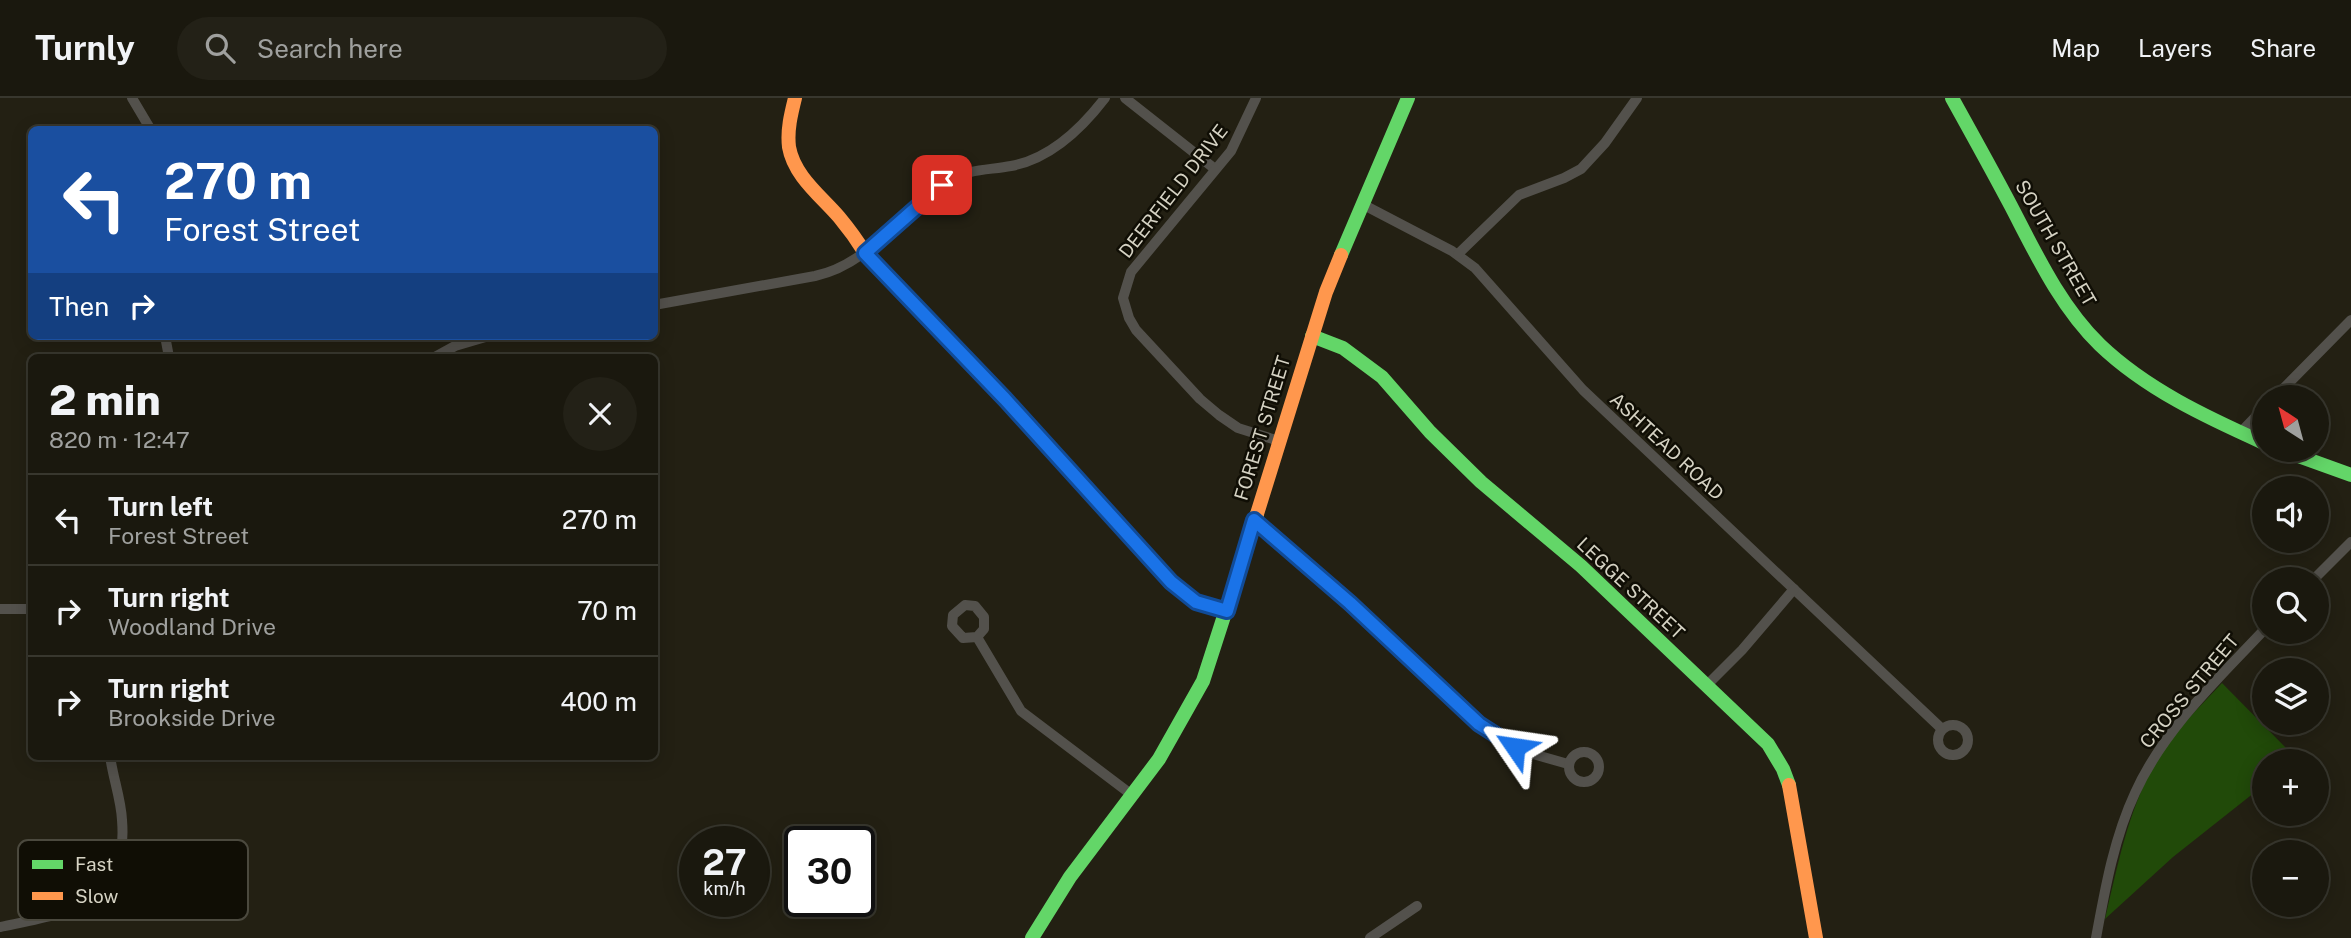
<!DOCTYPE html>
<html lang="en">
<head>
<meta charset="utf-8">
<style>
  body { margin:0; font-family:"Public Sans",sans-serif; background:#232117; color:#f1f3f6; height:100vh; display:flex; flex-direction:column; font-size:26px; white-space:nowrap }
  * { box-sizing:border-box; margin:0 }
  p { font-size:23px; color:#9fa09e }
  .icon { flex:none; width:38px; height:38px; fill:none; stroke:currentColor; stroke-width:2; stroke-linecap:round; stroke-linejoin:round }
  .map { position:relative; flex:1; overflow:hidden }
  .drawer { position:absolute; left:28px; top:256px; width:630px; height:406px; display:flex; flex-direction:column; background:#1a180e; border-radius:10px; box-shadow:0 4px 18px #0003,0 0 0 2px #38372e }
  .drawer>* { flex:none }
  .guide { position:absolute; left:28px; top:28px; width:630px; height:214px; border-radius:10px; box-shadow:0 4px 18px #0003,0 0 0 2px #38372e; background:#1a4fa0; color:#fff; overflow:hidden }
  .needle { width:46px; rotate:324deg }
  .controls { position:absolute; left:2252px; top:287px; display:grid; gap:14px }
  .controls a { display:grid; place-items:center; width:77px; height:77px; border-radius:50%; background:#1a180e; box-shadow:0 4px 18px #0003,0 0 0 2px #38372e; font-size:35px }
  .speed { position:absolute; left:679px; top:728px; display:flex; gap:14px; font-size:35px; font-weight:700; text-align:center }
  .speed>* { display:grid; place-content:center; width:91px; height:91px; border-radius:50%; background:#1a180e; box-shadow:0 4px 18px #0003,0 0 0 2px #38372e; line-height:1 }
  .speed small { font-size:18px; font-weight:400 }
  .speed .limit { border:4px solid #111; border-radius:10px; background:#fff; color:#111 }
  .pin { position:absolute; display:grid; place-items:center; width:60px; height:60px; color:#fff; margin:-30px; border-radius:14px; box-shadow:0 4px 10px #0006 }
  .me { position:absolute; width:77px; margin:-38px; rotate:302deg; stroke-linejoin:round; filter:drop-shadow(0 0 5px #0008) }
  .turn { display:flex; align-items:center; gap:24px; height:147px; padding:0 21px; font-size:32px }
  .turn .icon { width:91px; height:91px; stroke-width:2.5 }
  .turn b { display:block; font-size:49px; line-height:60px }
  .then { display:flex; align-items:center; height:66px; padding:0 21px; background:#0003; gap:14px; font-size:26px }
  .round { display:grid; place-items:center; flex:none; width:74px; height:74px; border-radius:37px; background:#232117 }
  .summary { display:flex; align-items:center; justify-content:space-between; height:119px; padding:0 21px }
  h1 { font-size:42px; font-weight:800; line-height:52px }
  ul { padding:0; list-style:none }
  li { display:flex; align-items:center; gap:21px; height:91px; padding:0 21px; border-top:2px solid #38372e }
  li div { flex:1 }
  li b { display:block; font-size:26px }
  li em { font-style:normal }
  header { display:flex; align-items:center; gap:42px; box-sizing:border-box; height:98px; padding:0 35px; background:#1a180e; border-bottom:2px solid #38372e }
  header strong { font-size:33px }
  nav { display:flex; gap:38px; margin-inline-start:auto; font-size:24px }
  .search { width:490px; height:63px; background:#232117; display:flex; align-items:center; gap:18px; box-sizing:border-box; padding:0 24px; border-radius:38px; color:#9fa09e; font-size:26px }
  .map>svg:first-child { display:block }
  .green { fill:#214a09 }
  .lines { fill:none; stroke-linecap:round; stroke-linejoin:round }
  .street { stroke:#53514c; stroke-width:10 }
  .fast { stroke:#63d668; stroke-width:14 }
  .slow { stroke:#ff974d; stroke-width:14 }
  .route-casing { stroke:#114b97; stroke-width:18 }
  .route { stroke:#1a73e8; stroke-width:12 }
  .labels { text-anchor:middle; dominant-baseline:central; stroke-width:5; stroke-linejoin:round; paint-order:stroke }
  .street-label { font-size:19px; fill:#d5d2c3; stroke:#100e05 }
  .key { fill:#100e05; stroke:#4b493e; stroke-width:2 }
  .key-label { font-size:19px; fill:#d5d2c3 }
</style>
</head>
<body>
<header>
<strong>Turnly</strong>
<div class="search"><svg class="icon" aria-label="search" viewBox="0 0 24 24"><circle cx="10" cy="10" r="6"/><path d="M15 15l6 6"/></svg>Search here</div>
<nav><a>Map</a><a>Layers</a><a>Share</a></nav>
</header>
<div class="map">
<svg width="2351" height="840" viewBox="0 0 2351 840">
  <rect width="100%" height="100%" fill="#232013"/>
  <path class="green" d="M2222,585L2297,661L2294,663H2264V687L2173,759L2105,821C2118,766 2128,713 2156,663C2173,634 2200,609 2222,585Z"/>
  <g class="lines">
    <g class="street">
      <polyline points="132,0 151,32"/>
      <polyline points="1125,0 1215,71"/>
      <polyline points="1256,0 1231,53 1131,174 1123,200 1129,220 1136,232 1200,301 1219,317 1238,330 1279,343"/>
      <polyline points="1362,106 1452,153 1475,170 1583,292 1942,631"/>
      <polyline points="1458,156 1519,97 1564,80 1581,71 1605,45 1637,0"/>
      <path d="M654,207L815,178C872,166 902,111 949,82C968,71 990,72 1011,68C1050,61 1082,30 1105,0"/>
      <polyline points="165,238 169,259"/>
      <polyline points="435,259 455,248 489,238"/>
      <polyline points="2275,299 2351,222"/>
      <polyline points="2241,334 2264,310"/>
      <polyline points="1254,423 1350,505 1479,627 1504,644 1526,654 1568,666"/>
      <polyline points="2314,481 2351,444"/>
      <polyline points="0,511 32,511"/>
      <polyline points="977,539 963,540 952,528 953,517 965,507 975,508 984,519 984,531 977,539 1021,613 1132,697"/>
      <polyline points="1707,587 1742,552 1794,491"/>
      <circle cx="1953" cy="642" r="15"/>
      <circle cx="1584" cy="669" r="15"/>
      <path d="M0,829C66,815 129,809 122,722C121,701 113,680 110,658"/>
      <polyline points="1370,840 1417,808"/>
      <path d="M2096,840C2105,791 2114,740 2135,695C2164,631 2217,582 2264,532"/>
    </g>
    <g class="fast">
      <path d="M1952,0C1972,36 1992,72 2011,108C2036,156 2060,208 2100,247C2146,291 2206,319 2264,345"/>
      <polyline points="1341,157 1408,0"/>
      <polyline points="1312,238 1343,250 1382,279 1430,334 1481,384 1581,468 1768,646 1783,671 1789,687"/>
      <polyline points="2282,352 2351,377"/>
      <polyline points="1070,373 1171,484 1196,504 1227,513"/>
      <polyline points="1032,840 1070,779 1159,661 1203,583 1257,416"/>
    </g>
    <g class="slow">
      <path d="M795,0C791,16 787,32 789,49C794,78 821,98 839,119C849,131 857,142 865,155L1005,301L1070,373"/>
      <polyline points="1257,416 1326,194 1341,157"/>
      <polyline points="1789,687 1816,840"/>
    </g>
  </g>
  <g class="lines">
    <defs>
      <polyline id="route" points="942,87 865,155 1005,301 1171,484 1196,504 1227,513 1254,422 1350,505 1479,626 1515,649"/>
    </defs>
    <use href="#route" class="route-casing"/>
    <use href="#route" class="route"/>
  </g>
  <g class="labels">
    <g class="street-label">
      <text transform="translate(1173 93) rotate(-52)">DEERFIELD DRIVE</text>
      <text transform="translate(2056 145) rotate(60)">SOUTH STREET</text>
      <text transform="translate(1262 330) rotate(-73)">FOREST STREET</text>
      <text transform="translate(1667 348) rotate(43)">ASHTEAD ROAD</text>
      <text transform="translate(1631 490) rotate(43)">LEGGE STREET</text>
      <text transform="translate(2189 593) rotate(-50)">CROSS STREET</text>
    </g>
  </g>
  <rect x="18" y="742" width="230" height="80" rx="10" class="key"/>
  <rect x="32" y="762" width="31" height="9" fill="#63d668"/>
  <rect x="32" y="794" width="31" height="8" fill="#ff974d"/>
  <g class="key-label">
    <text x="75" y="773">Fast</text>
    <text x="75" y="805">Slow</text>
  </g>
</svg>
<div class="controls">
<a><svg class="needle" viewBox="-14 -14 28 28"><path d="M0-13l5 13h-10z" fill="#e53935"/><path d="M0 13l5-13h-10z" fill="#9fa09e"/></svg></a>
<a><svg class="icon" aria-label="sound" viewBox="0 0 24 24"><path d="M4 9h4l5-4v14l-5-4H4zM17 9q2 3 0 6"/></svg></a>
<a><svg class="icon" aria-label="search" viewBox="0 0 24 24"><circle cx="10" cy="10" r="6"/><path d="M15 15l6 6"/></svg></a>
<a><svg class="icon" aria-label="layers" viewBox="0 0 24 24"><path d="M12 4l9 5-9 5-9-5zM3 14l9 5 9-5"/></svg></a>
<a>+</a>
<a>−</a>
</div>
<div class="speed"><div>27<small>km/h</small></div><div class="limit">30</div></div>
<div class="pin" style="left:942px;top:87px;background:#d93025"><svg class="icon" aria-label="arrive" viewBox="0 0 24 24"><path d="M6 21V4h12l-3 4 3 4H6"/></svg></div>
<svg class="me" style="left:1515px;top:649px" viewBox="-20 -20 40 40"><path d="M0-17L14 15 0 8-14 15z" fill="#1a73e8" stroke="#fff" stroke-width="4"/></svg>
<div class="guide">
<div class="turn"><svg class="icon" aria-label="left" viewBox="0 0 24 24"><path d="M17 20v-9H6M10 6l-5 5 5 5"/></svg><div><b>270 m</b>Forest Street</div></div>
<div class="then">Then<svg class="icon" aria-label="right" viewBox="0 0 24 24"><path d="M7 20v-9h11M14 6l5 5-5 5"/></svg></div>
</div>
<section class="drawer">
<div class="summary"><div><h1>2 min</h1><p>820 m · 12:47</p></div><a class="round"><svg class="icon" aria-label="close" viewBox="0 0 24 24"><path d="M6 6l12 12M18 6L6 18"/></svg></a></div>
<ul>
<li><svg class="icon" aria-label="left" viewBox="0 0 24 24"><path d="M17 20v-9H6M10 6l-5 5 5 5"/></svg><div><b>Turn left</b><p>Forest Street</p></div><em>270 m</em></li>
<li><svg class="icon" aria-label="right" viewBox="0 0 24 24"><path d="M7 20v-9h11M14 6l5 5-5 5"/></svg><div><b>Turn right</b><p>Woodland Drive</p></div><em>70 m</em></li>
<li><svg class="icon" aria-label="right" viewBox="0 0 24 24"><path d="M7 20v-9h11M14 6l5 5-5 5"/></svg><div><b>Turn right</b><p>Brookside Drive</p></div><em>400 m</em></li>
</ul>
</section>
</div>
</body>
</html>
